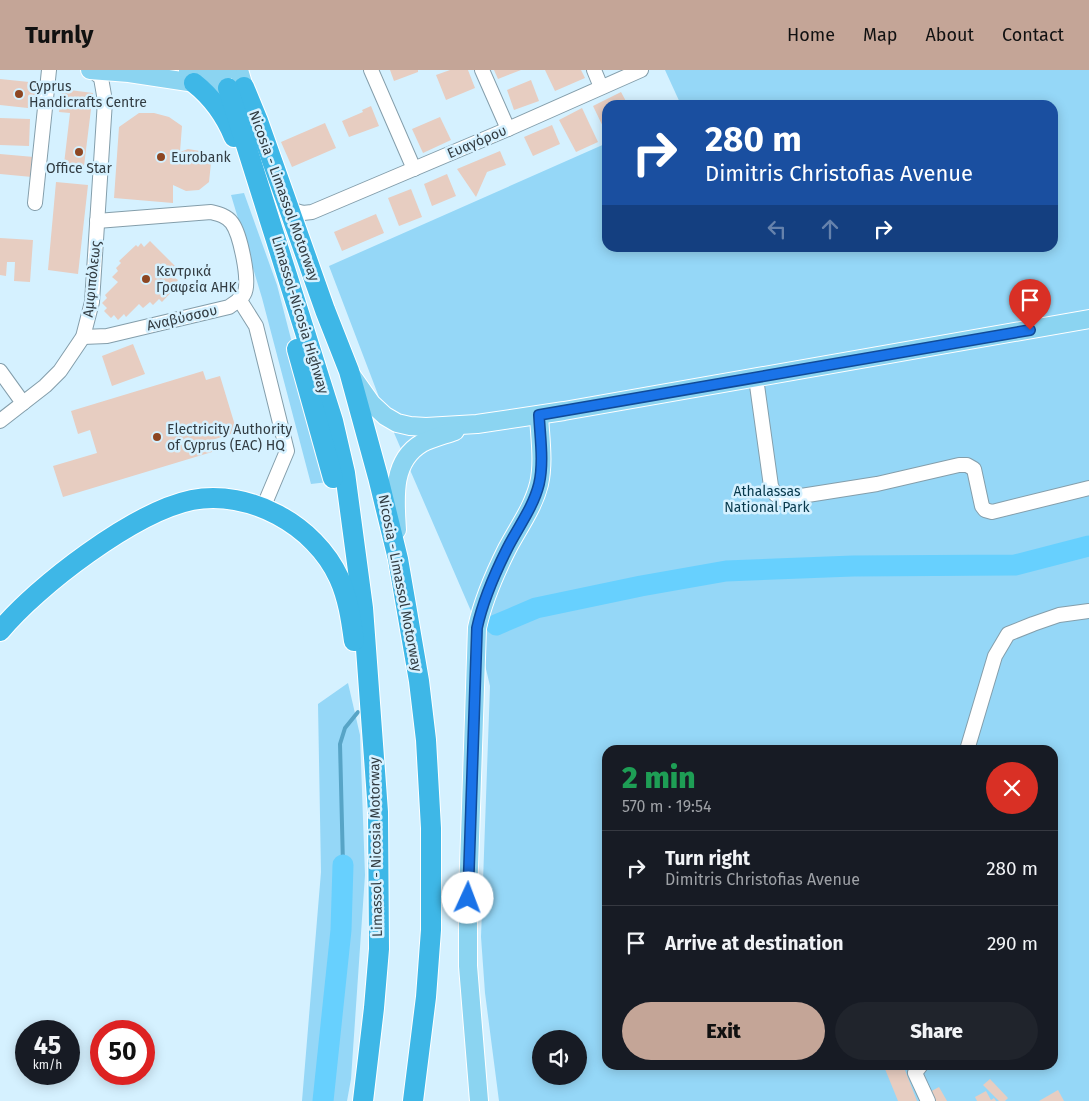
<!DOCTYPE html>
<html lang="en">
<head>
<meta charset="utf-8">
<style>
  body { margin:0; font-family:"Fira Sans",sans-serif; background:#20242c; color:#f1f3f6; height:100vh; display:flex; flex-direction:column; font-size:19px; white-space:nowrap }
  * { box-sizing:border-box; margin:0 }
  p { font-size:16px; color:#9ea1a6 }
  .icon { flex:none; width:28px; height:28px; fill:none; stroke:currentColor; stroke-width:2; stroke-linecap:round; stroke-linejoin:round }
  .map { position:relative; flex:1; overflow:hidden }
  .details { position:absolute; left:602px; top:675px; width:456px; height:325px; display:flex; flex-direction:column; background:#171b24; border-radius:15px; box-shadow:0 2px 12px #0003 }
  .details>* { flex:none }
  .top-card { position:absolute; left:602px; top:30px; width:456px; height:152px; border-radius:15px; box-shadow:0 2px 12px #0003; background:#1a4fa0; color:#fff; overflow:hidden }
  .buttons { position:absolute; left:532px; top:960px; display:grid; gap:10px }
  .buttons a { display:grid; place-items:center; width:55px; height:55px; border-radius:50%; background:#171b24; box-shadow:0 2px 12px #0003; font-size:25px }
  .speed { position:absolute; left:15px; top:950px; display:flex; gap:10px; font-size:25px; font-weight:700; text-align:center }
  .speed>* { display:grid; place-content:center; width:65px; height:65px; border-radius:50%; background:#171b24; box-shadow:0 2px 12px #0003; line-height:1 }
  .speed small { font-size:12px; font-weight:400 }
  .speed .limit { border:8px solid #d22; background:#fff; color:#111 }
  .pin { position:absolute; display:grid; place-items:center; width:42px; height:42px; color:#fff; margin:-51px -21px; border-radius:50% 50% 50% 0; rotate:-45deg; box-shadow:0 0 5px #0007 }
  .pin .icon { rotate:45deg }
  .me { position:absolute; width:55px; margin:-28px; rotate:2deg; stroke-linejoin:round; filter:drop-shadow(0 0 4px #0008) }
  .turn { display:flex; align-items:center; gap:18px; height:105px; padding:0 20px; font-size:22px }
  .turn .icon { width:65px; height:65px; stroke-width:2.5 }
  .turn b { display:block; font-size:35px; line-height:42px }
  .lanes { display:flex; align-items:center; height:48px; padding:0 20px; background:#0003; justify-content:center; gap:25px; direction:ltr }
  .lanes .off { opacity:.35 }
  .round { display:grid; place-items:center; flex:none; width:52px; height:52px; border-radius:26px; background:#20242c }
  .summary { display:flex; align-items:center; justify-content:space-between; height:85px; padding:0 20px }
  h1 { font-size:30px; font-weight:800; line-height:38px; color:#1e9e55 }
  .action { display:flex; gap:10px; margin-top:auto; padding:10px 20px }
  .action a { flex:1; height:58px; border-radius:30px; background:#c4a597; color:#111; font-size:20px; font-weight:800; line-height:58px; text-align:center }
  .action a+a { background:#20242c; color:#f1f3f6 }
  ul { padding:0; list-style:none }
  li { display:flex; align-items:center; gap:15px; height:75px; padding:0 20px; border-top:1px solid #363941 }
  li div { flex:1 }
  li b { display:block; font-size:19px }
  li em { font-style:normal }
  header { display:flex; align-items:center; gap:30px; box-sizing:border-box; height:70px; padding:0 25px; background:#c4a597; color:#111 }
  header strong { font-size:24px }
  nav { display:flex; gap:28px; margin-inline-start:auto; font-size:18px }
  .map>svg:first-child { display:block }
  .green { fill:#95d7f7; fill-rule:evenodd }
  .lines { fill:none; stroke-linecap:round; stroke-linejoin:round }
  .stream { stroke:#57a4c6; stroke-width:4 }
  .river { stroke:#67d0fe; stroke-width:21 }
  .building { fill:#e7cdc1 }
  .minor-casing { stroke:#849eab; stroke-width:16 }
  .major-casing { stroke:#fff; stroke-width:20 }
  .highway-casing { stroke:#fff; stroke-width:22 }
  .minor { stroke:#fff; stroke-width:14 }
  .major { stroke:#8bd4f1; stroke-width:18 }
  .highway { stroke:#3eb7e7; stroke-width:20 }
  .route-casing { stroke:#114b97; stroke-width:12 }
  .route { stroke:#1a73e8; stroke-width:9 }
  .poi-dot { fill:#8d4622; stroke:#d5f1ff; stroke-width:2 }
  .labels { text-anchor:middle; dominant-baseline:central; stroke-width:5; stroke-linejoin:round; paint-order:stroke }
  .poi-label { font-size:14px; fill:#323c42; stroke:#d5f1ff; text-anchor:start }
  .street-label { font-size:14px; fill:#323c42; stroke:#d5f1ff }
  .park-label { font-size:14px; fill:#07384b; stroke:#d5f1ff }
</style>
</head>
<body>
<header>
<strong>Turnly</strong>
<nav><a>Home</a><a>Map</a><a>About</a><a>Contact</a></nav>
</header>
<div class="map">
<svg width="1089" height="1031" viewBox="0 0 1089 1031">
  <rect width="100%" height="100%" fill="#d5f1ff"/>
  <g class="green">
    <path d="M665,0H1089V1031H499L485,923L481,867L490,616L474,548L382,335L329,196L607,73L608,178H1054V35H681ZM608,680H1054V995H608ZM541,969H579V1006H541Z"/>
    <polygon points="244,123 277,215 328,412 311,414 262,228 231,125"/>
    <polygon points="348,613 360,665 365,805 351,1009 347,1031 302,1031 321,802 318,634"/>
  </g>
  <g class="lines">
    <polyline class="stream" points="343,795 340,674 345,658 358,642"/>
    <g class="river">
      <polyline points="496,555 536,538 641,516 726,501 853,496 1015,495 1089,476"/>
      <polyline points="323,1031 341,860 343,795"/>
    </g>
  </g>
  <g class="building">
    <polygon points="390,0 418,0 418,2 394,11"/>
    <polygon points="450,0 468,0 475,18 446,30 436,5"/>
    <polygon points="494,0 521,0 498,9"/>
    <polygon points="545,0 581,0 585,8 555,21"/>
    <polygon points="0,9 39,13 37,39 0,35"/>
    <polygon points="531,10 539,31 514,40 507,20"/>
    <polygon points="62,19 93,23 84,96 64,94 70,43 59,42"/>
    <polygon points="621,22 628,35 608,35 608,67 593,36"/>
    <polygon points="371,36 379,56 349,67 342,51 363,42 362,40"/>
    <polygon points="582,38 598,72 576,82 559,50"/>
    <polygon points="139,43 154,43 169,47 182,56 180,82 188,79 200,81 211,93 209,112 199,120 186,121 173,115 173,133 114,128 119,57"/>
    <polygon points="440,47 451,70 423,83 412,59"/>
    <polygon points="0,48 30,49 29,76 0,75"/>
    <polygon points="325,53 336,78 292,97 281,72"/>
    <polygon points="552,55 560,74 533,86 524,67"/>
    <polygon points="500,81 506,95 487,102 476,127 457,99"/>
    <polygon points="0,84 34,87 32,107 0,104"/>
    <polygon points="447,104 456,126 432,136 424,114"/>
    <polygon points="56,112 88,115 78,204 48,200"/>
    <polygon points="411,119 422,147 399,156 388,128"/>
    <polygon points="376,144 384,163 342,181 334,162"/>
    <polygon points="0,168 33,170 30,212 14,211 15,192 7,192 6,206 0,205"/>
    <polygon points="150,171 181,202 175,208 178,210 176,213 178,215 162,232 159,229 153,235 150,232 143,238 139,234 126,247 124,244 118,250 114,245 111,248 104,241 107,238 102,233 107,228 105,225 118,212 112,207 118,201 116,198 121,193 119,191 136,175 138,177 141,173 144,177"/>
    <polygon points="133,274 145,304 112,316 102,286"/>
    <polygon points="203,301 206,310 220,306 237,362 209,371 212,382 63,427 53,396 97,383 90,360 78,364 71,341"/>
    <polygon points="895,995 903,995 917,1031 898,1031 885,999"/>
    <polygon points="990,1009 1008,1028 1005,1031 999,1031 983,1015"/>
    <polygon points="939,1017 947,1031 930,1031 926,1024"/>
    <polygon points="1058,1020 1064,1031 1039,1031"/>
    <polygon points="986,1021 991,1030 994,1028 996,1031 977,1031 975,1027"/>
  </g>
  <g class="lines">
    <defs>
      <g id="minor">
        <polyline points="371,0 414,99"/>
        <polyline points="482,0 508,59"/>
        <polyline points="594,0 601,17"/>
        <polyline points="35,133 49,0"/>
        <polyline points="289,139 303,143 312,142 508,59 641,0"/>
        <polyline points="239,229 256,256 287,381 263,438"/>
        <path d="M83,267L107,266L229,237C234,233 241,230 244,224C251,213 240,164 232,153C227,146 219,144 211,142L97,151"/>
        <polyline points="0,301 23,333"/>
        <polyline points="756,308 771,416 775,424 782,429 877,414 959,395 967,395 974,399 982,436 985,440 992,442 1089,418"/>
        <polyline points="0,351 45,316 60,301 83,267 92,232 105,31 101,8 92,0"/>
        <polyline points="967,680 995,586 1008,564 1033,554 1059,545 1089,541"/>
        <polyline points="921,995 915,1003 928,1031"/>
      </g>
      <g id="major">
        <polyline points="90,0 129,3 228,18 244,17 239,0"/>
        <polyline points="188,1 211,3 228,0"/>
        <polyline points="352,306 371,333 385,346 397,353 410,356 426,357 477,354 564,341 1089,249"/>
        <path d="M397,460C395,429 391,391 422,373C432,368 444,365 455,361"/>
        <path d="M479,1031L468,896V827L477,558C483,530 494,505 507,479C518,458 533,438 539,414C544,392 540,368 539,345"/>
      </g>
      <g id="highway">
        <path d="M194,13C213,28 225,45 234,67"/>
        <polyline points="244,17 258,51 325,240 349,301 378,407 398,489 419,611 426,670 431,758 431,860 426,927 413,1031"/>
        <polyline points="228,18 333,351 345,403 363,538 378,742 379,879 374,938 363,1031"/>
        <polyline points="297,279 333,408"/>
        <path d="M0,561C37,516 134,442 192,430C249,419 315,455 339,508C348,528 351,549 354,571"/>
      </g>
    </defs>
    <use href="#minor" class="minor-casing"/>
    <use href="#major" class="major-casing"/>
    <use href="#highway" class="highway-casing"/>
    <use href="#minor" class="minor"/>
    <use href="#major" class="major"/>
    <use href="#highway" class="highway"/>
  </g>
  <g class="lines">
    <defs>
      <path id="route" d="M468,828L477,558C483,530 494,505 507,479C518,457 533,438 539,414C544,392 540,367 539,345L1030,260"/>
    </defs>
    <use href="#route" class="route-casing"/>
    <use href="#route" class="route"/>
  </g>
  <g class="poi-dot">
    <circle cx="19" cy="24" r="5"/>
    <circle cx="79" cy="82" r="5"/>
    <circle cx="161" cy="87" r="5"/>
    <circle cx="146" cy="209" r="5"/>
    <circle cx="157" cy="367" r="5"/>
  </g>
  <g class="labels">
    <g class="poi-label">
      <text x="29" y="16">Cyprus<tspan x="29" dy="16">Handicrafts Centre</tspan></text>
      <text x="171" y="87">Eurobank</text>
      <text x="79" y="98" text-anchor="middle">Office Star</text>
      <text x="156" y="201">Κεντρικά<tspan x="156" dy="16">Γραφεία ΑΗΚ</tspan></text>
      <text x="167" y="359">Electricity Authority<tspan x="167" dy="16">of Cyprus (EAC) HQ</tspan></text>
    </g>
    <g class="street-label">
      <text transform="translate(477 72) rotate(-23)">Ευαγόρου</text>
      <text transform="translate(284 126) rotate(70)">Nicosia - Limassol Motorway</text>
      <text transform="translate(92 209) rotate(-84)">Αμφιπόλεως</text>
      <text transform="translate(300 245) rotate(73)">Limassol-Nicosia Highway</text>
      <text transform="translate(182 248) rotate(-13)">Αναβύσσου</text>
      <text transform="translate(400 513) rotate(79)">Nicosia - Limassol Motorway</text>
      <text transform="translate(376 777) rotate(-91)">Limassol - Nicosia Motorway</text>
    </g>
    <g class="park-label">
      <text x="767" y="421">Athalassas<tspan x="767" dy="16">National Park</tspan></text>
    </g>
  </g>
</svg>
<div class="buttons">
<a><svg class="icon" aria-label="sound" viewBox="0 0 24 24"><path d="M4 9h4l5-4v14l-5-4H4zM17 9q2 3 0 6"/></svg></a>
</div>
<div class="speed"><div>45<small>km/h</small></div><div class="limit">50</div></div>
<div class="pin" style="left:1030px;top:260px;background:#d93025"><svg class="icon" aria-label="arrive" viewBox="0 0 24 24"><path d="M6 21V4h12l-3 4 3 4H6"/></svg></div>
<svg class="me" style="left:468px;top:828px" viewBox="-20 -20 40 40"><circle r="19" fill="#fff"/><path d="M0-13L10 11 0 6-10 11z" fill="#1a73e8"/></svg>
<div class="top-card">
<div class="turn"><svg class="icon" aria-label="right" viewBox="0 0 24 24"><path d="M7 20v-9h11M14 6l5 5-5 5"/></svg><div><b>280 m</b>Dimitris Christofias Avenue</div></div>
<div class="lanes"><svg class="icon off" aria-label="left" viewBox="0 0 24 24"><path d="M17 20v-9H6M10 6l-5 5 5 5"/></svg><svg class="icon off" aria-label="ahead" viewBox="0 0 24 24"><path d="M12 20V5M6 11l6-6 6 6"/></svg><svg class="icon" aria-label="right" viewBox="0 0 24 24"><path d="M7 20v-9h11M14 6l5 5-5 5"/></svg></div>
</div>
<section class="details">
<div class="summary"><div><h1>2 min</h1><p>570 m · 19:54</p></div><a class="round" style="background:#d93025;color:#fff"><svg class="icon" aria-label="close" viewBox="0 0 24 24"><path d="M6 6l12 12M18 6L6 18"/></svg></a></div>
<ul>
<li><svg class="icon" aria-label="right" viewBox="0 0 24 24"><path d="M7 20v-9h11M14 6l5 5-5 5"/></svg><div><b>Turn right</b><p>Dimitris Christofias Avenue</p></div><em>280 m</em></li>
<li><svg class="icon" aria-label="arrive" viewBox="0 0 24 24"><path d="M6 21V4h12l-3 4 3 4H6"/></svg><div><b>Arrive at destination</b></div><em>290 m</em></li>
</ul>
<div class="action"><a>Exit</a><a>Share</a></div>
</section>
</div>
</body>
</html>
